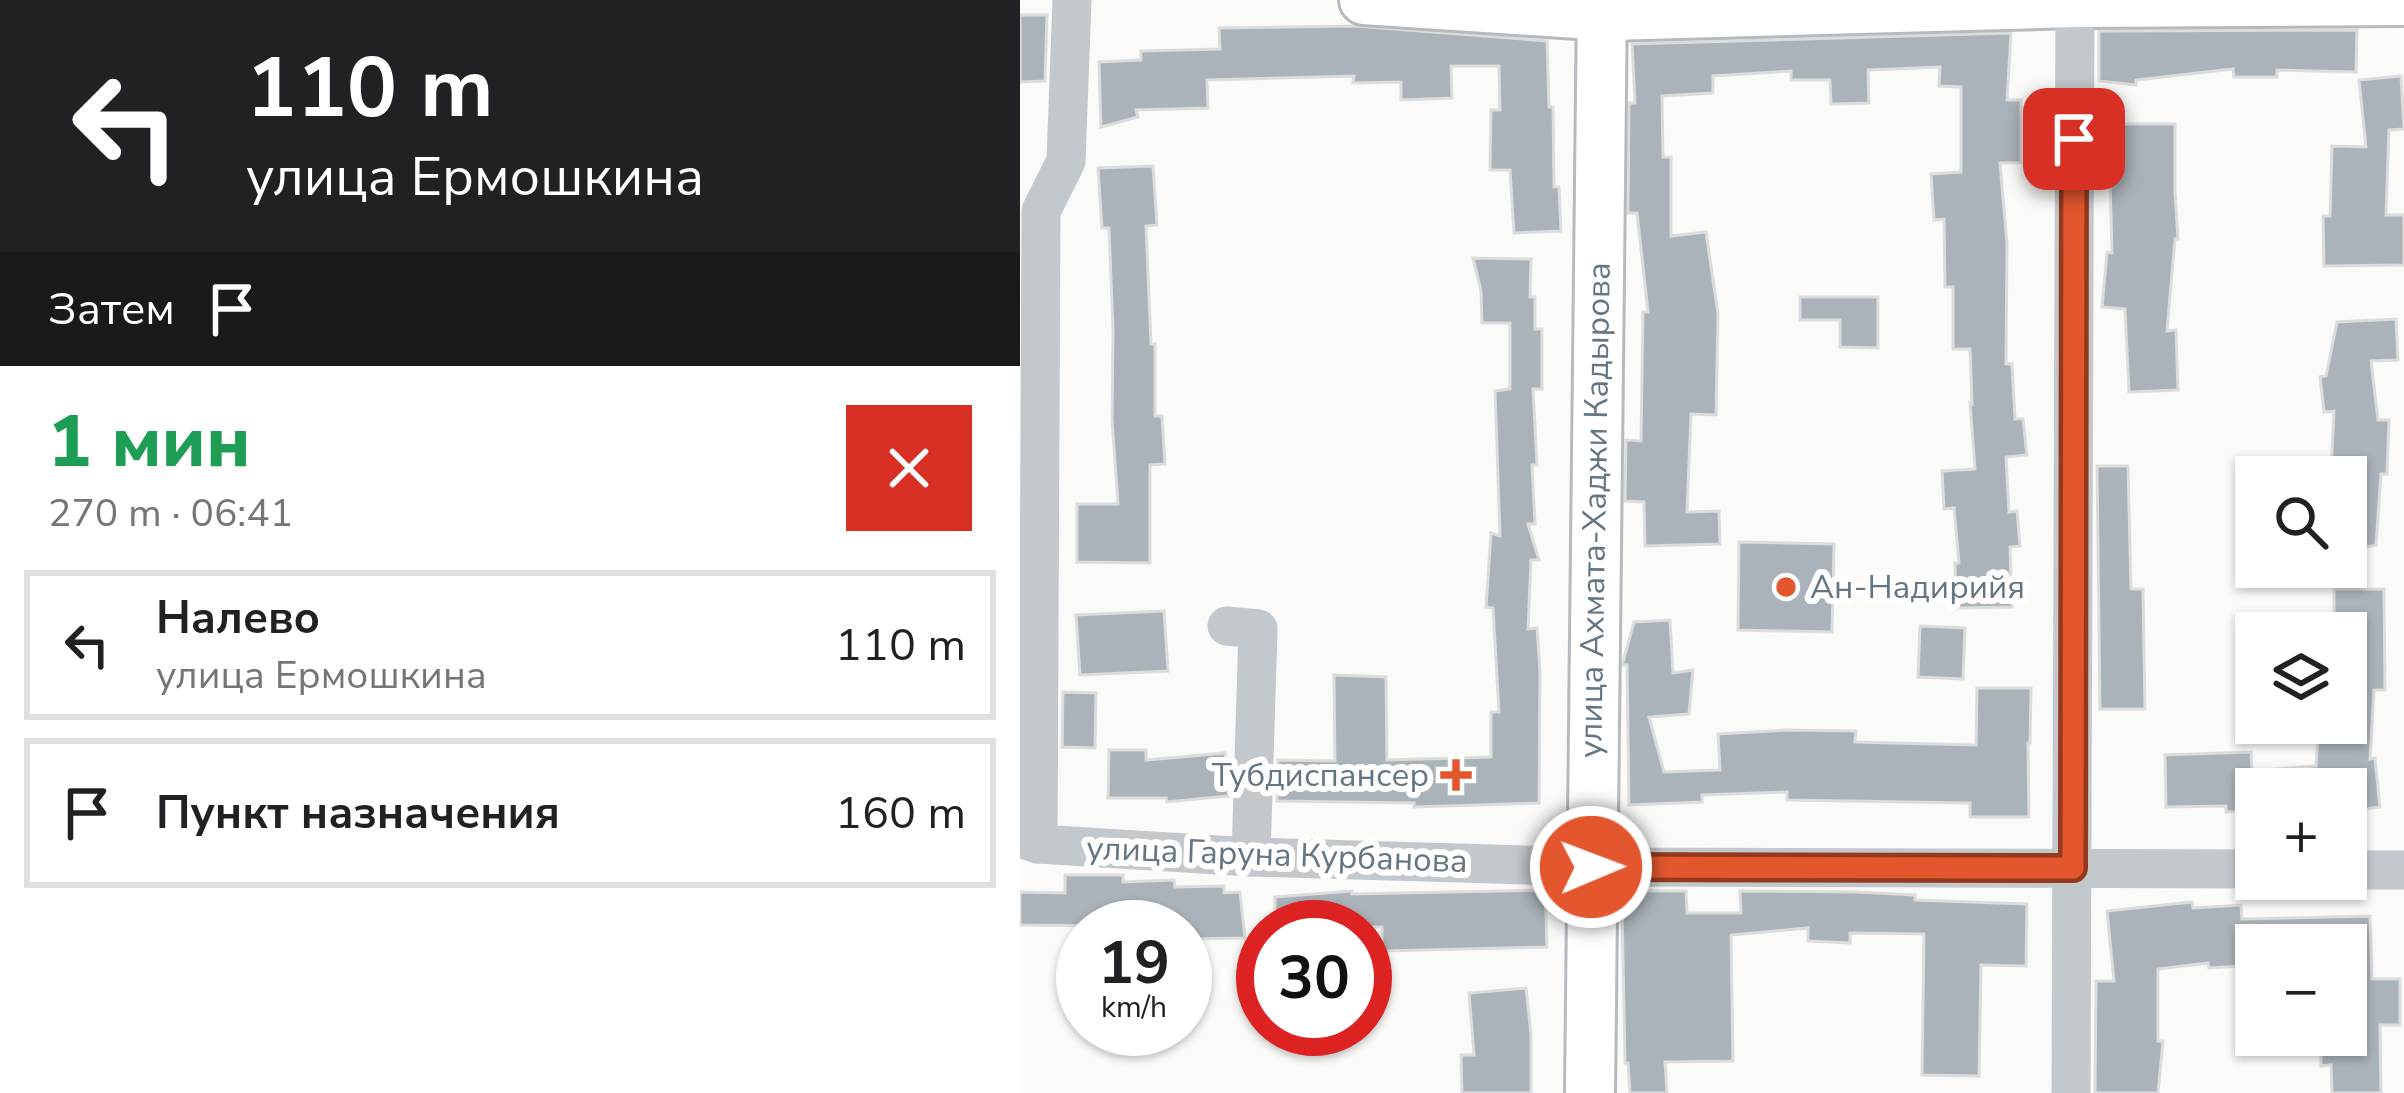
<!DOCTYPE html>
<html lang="ru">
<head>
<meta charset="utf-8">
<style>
  body { margin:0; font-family:"Nunito Sans",sans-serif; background:#f6f6f6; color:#202124; height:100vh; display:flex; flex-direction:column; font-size:45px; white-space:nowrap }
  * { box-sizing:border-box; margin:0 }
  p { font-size:39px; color:#757577 }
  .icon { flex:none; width:66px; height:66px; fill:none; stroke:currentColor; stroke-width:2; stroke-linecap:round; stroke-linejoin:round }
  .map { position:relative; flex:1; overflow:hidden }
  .side { display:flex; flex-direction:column; background:#fff; width:1020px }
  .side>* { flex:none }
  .top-card { background:#202124; color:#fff; overflow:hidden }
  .fabs { position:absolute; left:1215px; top:456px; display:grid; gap:24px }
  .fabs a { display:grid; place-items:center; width:132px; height:132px; border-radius:0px; background:#fff; box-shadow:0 3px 9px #0004; font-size:60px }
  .speed { position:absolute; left:36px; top:900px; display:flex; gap:24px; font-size:60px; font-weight:700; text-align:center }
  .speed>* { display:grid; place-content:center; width:156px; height:156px; border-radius:50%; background:#fff; box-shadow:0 3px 9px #0004; line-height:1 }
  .speed small { font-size:30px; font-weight:400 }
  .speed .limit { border:18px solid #d22; background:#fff; color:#111 }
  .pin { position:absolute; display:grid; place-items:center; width:102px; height:102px; color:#fff; margin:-51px; border-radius:24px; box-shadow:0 6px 18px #0006 }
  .me { position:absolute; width:132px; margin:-66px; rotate:89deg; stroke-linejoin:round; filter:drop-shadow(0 0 9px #0008) }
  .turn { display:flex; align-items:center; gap:42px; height:252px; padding:0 48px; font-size:54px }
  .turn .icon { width:156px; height:156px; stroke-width:2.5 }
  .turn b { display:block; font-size:84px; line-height:102px }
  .then { display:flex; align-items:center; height:114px; padding:0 48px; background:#0003; gap:24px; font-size:45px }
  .round { display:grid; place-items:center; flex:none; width:126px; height:126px; border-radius:0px; background:#f6f6f6 }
  .headline { display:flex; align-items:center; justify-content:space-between; height:204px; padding:0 48px }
  h1 { font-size:72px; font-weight:800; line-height:90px; color:#1e9e55 }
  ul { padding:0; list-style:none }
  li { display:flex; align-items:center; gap:36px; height:150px; margin:0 24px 18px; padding:0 24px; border:6px solid #e0e0e0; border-radius:0px }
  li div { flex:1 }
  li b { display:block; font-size:45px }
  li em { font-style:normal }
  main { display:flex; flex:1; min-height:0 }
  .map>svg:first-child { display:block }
  .building { fill:#aab3b9; stroke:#dcdcda; stroke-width:3 }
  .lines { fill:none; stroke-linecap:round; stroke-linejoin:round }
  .major-casing { stroke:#b5babe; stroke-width:54 }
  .minor { stroke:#c3c8cc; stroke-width:39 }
  .major { stroke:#fff; stroke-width:48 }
  .route-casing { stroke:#94391e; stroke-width:30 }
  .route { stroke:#e4572e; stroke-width:21 }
  .poi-dot { fill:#e4572e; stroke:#fff; stroke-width:4.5 }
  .labels { text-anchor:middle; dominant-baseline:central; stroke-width:12; stroke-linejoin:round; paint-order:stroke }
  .street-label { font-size:33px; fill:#657683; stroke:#fff }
  .poi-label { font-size:33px; fill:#657683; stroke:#fff; text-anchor:start }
</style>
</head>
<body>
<main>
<section class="side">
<div class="top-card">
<div class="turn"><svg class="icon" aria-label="left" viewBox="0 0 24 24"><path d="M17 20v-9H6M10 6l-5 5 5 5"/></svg><div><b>110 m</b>улица Ермошкина</div></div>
<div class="then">Затем<svg class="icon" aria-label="arrive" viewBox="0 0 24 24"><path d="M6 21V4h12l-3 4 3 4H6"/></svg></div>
</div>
<div class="headline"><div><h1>1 мин</h1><p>270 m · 06:41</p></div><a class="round" style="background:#d93025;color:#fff"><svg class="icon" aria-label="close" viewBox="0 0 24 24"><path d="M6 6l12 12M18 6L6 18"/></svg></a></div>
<ul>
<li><svg class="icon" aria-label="left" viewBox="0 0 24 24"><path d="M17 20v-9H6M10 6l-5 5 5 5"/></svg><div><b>Налево</b><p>улица Ермошкина</p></div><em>110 m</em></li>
<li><svg class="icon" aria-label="arrive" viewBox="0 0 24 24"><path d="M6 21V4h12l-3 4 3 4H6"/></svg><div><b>Пункт назначения</b></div><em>160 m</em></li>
</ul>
</section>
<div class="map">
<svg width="1384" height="1093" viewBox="0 0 1384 1093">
  <rect width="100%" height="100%" fill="#fafaf8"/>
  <g class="building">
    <polygon points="0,15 27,15 25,81 0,82"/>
    <polygon points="335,26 527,41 529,107 533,107 534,187 539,187 541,231 494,233 490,170 470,170 471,110 480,110 479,66 431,66 432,98 381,100 381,82 333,83 334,76 187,80 188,108 116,110 118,117 81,127 79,62 121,60 121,51 200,49 199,28"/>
    <polygon points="1337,30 1336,72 1257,70 1257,77 1214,77 1213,69 1116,80 1116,85 1079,81 1079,31"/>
    <polygon points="991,33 987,100 1001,100 1001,163 980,163 987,243 986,364 992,364 995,419 1003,419 1007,455 986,457 989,512 997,511 1000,546 990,547 992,607 936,608 935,563 939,563 934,508 924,509 922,471 955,469 950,403 952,404 950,349 933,349 933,287 925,287 924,219 914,220 911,174 941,172 941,87 919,86 920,67 848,70 849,103 811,104 810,80 771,80 771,71 693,76 693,93 642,96 643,157 651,157 651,236 686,232 698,314 696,415 671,414 667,512 699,511 700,544 625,546 624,502 605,501 606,440 621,441 623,312 628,312 617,213 608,213 609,103 615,103 612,44"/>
    <polygon points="1381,76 1384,129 1369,130 1366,215 1384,215 1384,265 1304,266 1303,216 1310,216 1312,146 1346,147 1339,80"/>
    <polygon points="1087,124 1155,124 1155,192 1158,239 1155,239 1147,331 1156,330 1158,390 1109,392 1105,309 1082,307 1087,252 1092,253 1090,180 1086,180"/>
    <polygon points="133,166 137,225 126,226 131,344 135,344 135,416 142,416 145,464 130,465 130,563 57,562 57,504 98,504 92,419 93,330 89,228 82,228 78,168"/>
    <polygon points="453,258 511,259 510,297 515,297 515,329 522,329 522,389 513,389 517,465 512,465 515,524 508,524 519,560 511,560 508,629 517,628 520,671 519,803 394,807 394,803 257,801 258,760 315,761 314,675 366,677 367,760 471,757 471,712 479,712 473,608 466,607 471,533 480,536 475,391 490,389 490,323 462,323 461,291"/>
    <polygon points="780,297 858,297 858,348 820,347 820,320 780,320"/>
    <polygon points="1376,319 1378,360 1351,361 1358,420 1369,420 1367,474 1361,474 1356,545 1326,551 1326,472 1311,472 1314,411 1304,412 1300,377 1306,376 1317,322"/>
    <polygon points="1077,466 1108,466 1111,589 1123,589 1125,709 1080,709"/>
    <polygon points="719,542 814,544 812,632 718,630"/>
    <polygon points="1314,589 1364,589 1365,690 1354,690 1350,759 1355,758 1360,807 1326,811 1326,789 1233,789 1233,811 1206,812 1206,806 1146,807 1145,755 1231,752 1232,771 1296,766 1299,723 1326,723 1326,633 1314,633"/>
    <polygon points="144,611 148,671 60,675 56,615"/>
    <polygon points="650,620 653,673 673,670 669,714 629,717 644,772 700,770 698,734 768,730 836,731 835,742 956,745 957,688 1011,688 1010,743 1008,743 1009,817 950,817 950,803 767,800 767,792 682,795 682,802 609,805 607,665 603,665 603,662 614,622"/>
    <polygon points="900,626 945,628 943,679 898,677"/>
    <polygon points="43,692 76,693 75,748 42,747"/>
    <polygon points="89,750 126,750 126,760 205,753 209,796 147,802 146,798 88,798"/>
    <polygon points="45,875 103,875 103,882 154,880 155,887 204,886 204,893 220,892 225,938 165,939 165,927 0,925 0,892 45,893"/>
    <polygon points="525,890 527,947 362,951 362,927 255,927 255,897 332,891 332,894"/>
    <polygon points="605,891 666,891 667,913 721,913 720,891 837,892 895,895 895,900 1007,904 1006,966 961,965 959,1076 902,1075 904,934 830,933 830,943 788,941 788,928 711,935 713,1061 645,1062 647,1093 610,1093 608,1063 605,1063 602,905"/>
    <polygon points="1172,902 1173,908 1221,905 1222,919 1350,916 1352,979 1380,979 1380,1025 1360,1025 1361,1093 1312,1093 1311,1065 1301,1066 1301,1035 1326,1035 1326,945 1236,945 1236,965 1189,968 1188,963 1138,969 1138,1041 1143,1041 1138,1093 1075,1093 1076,981 1094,981 1087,911"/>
    <polygon points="506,988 511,1034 511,1093 442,1093 441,1055 454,1055 449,993"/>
  </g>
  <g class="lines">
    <defs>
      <g id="major">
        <polyline points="344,0 589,16 1055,3 1384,1"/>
        <polyline points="570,1093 582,0"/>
      </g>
    </defs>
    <use href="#major" class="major-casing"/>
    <g class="minor">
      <polyline points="207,626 238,629 231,857"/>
      <polyline points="0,838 18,844 231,857 571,867 1236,869"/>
      <polyline points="18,844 21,211 46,161 52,0"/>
      <polyline points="1326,870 1384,870"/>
      <polyline points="1051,1093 1055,0"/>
    </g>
    <use href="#major" class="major"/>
  </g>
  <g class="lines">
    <defs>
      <polyline id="route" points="571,867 1053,868 1054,139"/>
    </defs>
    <use href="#route" class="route-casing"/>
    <use href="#route" class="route"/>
  </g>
  <g class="poi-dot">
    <circle cx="766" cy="587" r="12"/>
    <path d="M430 757h12v12h12v12h-12v12h-12v-12h-12v-12h12z"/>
  </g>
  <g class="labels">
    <g class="street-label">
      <text transform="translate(575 510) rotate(-89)">улица Ахмата-Хаджи Кадырова</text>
      <text transform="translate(257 855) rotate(2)">улица Гаруна Курбанова</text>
    </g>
    <g class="poi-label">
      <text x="790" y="587">Ан-Надирийя</text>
      <text x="409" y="775" text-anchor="end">Тубдиспансер</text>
    </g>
  </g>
</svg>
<div class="fabs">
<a><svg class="icon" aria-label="search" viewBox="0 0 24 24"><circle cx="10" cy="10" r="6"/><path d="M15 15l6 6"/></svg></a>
<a><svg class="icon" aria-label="layers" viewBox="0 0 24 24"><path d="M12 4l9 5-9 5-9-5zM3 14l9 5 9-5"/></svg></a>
<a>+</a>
<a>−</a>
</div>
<div class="speed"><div>19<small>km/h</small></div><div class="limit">30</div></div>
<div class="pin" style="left:1054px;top:139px;background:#d93025"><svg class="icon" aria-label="arrive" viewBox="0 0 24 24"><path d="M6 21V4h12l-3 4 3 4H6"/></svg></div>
<svg class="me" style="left:571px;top:867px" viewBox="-20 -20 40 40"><circle r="17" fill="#e4572e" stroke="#fff" stroke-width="3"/><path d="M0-11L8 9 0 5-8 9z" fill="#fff"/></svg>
</div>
</main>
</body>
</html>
